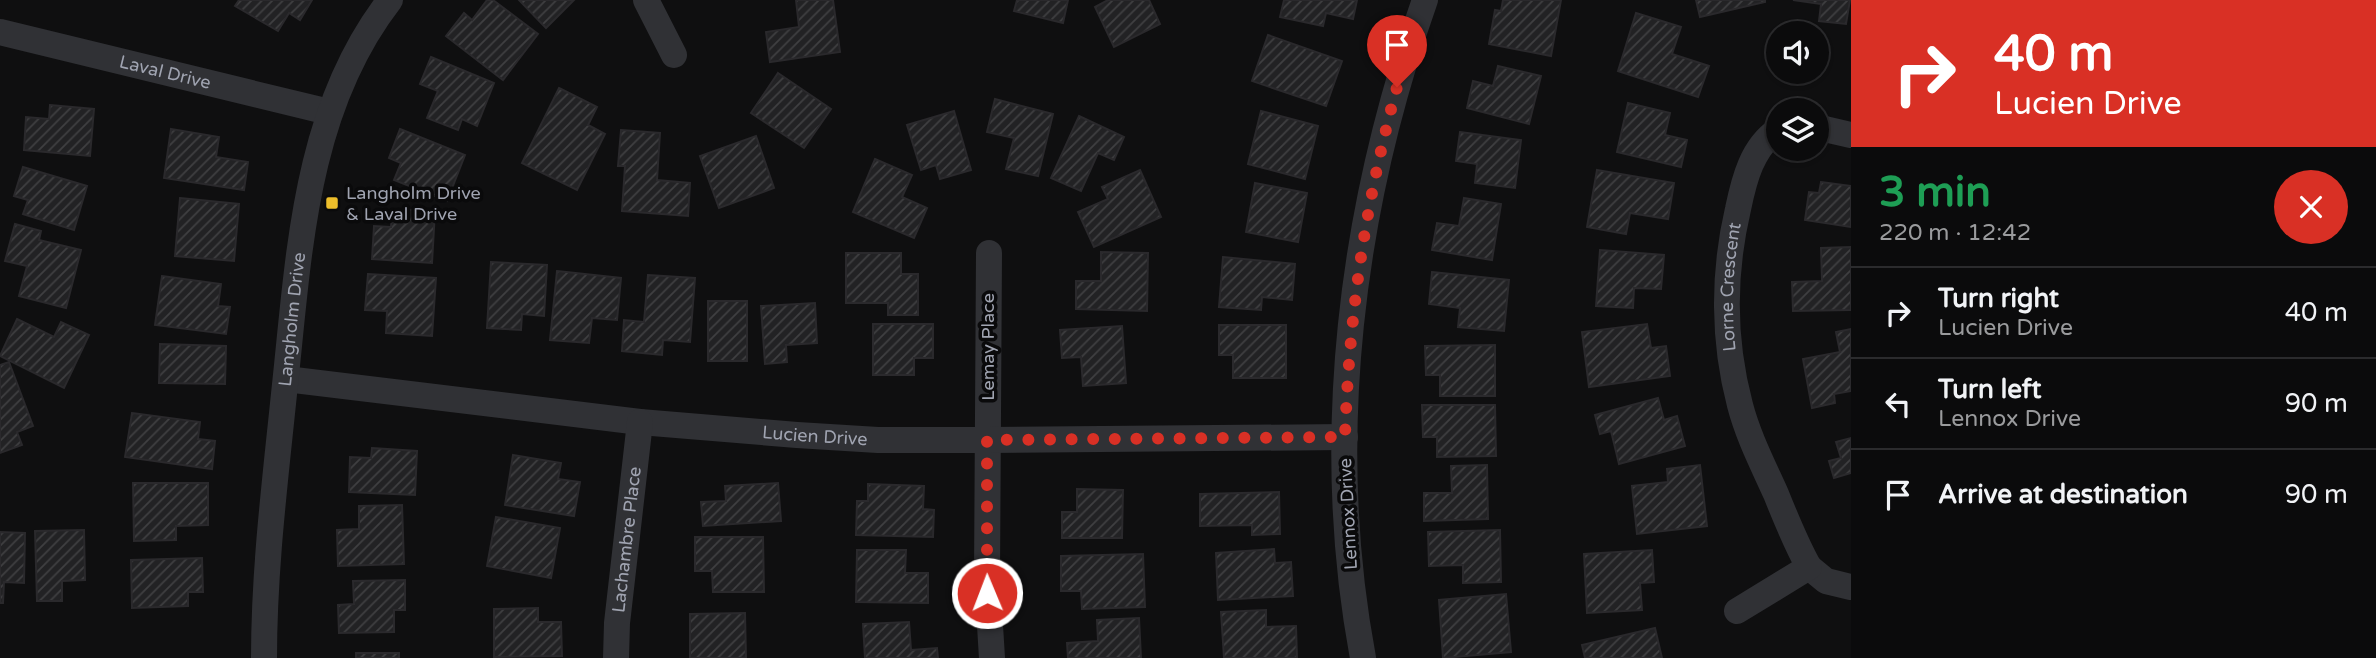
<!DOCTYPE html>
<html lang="en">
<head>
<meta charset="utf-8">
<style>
  body { margin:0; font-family:"Varela Round",sans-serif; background:#19191a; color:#f1f3f6; height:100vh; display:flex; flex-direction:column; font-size:26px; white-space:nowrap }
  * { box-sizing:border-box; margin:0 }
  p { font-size:23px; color:#9a9b9d }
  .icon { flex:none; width:38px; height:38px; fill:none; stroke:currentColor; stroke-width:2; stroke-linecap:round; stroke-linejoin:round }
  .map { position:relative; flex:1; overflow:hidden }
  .details { display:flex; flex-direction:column; background:#0b0b0c; width:525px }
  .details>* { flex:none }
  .guide { background:#d93025; color:#fff; overflow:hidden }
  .tools { position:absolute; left:1766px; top:21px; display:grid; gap:14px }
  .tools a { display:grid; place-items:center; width:63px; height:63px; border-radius:50%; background:#0b0b0c; box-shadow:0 2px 5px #0004,0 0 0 2px #2b2b2d; font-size:35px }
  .pin { position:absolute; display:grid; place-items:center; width:60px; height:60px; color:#fff; margin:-72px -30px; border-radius:50% 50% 50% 0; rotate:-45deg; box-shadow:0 0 7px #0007 }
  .pin .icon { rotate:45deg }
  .me { position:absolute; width:77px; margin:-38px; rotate:359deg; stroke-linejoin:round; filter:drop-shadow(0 0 5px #0008) }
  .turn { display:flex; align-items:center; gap:24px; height:147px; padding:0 28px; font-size:32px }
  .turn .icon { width:91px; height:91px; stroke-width:2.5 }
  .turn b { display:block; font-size:49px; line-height:60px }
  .round { display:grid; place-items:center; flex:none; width:74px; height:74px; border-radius:37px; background:#19191a }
  .summary { display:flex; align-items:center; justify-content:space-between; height:119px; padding:0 28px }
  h1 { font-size:42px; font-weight:700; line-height:52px; color:#1e9e55 }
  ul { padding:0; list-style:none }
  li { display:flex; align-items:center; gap:21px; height:91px; padding:0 28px; border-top:2px solid #2b2b2d }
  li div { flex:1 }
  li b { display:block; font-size:26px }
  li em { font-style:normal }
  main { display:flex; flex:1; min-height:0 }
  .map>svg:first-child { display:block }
  .building { fill:url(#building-hatch); stroke:#2a292c; stroke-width:2 }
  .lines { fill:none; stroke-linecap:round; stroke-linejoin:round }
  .minor { stroke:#303135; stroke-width:26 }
  .route { stroke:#d93025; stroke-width:12; stroke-dasharray:0 21.6 }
  .poi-dot { fill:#edbe2b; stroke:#0a0a0b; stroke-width:2.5 }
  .labels { text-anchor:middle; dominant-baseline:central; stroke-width:7; stroke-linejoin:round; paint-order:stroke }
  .street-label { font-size:18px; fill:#a0a4b1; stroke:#0a0a0b }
  .poi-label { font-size:18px; fill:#a0a4b1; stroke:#0a0a0b; text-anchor:start }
</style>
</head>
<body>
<main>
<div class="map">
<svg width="1851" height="658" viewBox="0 0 1851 658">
  <defs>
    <pattern id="building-hatch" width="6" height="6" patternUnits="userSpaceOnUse" patternTransform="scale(1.75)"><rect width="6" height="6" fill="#222224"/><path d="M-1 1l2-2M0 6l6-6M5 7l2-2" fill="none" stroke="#3f3f41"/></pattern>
  </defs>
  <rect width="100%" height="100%" fill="#0f0f10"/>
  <g class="building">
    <polygon points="239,0 312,0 300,20 289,13 278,31 235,6"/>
    <polygon points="487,0 493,0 538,34 503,80 446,36 464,13 472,20"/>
    <polygon points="519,0 574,0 546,28"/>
    <polygon points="796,0 833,0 840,52 770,62 766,32 799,27"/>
    <polygon points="1017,0 1068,0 1063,23 1014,11"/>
    <polygon points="1149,0 1160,24 1114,47 1095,7 1108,0"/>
    <polygon points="1284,0 1357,0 1353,19 1326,13 1323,26 1280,17"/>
    <polygon points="1503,0 1561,0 1551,56 1489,44 1495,10 1501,11"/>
    <polygon points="1696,0 1765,0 1765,2 1700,17"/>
    <polygon points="1793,0 1850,0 1846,24 1819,21 1821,4"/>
    <polygon points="1636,13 1681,27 1672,54 1709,66 1698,97 1618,71"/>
    <polygon points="1268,35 1342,61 1326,106 1252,81"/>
    <polygon points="431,57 494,83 477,126 462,119 458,130 427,118 438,91 420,84"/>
    <polygon points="1498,66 1541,76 1529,124 1467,108 1473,81 1493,86"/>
    <polygon points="778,73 831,109 804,148 751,113"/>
    <polygon points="559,88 597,107 588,125 605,134 577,190 522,163"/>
    <polygon points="995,99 1053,114 1038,176 1006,169 1014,138 987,132"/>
    <polygon points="1628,103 1670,113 1665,135 1687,140 1681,167 1617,152"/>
    <polygon points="50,105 94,109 90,156 24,150 26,117 49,119"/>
    <polygon points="954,111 971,170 940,179 936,165 921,170 907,125"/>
    <polygon points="1261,111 1318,126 1305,179 1248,164"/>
    <polygon points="1079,116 1124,137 1114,160 1098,153 1081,191 1051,178"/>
    <polygon points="171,129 219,137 216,157 248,162 244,190 164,178"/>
    <polygon points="400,129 465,155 447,201 394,180 401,163 389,158"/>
    <polygon points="621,130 660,133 657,180 690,183 688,216 622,211 625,166 618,166"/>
    <polygon points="1460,132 1521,140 1515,188 1475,183 1477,164 1456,161"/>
    <polygon points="756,136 774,188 719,208 700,156"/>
    <polygon points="875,159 912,175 902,197 927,208 914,238 853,212"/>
    <polygon points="23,167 87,186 74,230 23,214 28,200 14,196"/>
    <polygon points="1140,170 1161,217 1094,247 1078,212 1108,199 1102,187"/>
    <polygon points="1597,170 1674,183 1668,219 1630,213 1626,234 1587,227"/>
    <polygon points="1821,182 1851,186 1851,227 1805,220 1809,192 1819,193"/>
    <polygon points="1255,183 1307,193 1298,242 1246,232"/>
    <polygon points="180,198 239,204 234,261 175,256"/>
    <polygon points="1464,198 1501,204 1492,260 1432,250 1437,223 1459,226"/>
    <polygon points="392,209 435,211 432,263 372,259 374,226 391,227"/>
    <polygon points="15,224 41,231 39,240 81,250 66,308 19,296 27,266 5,261"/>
    <polygon points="1851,247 1851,310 1793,311 1792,282 1822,281 1821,248"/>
    <polygon points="1600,250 1664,255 1661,289 1634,288 1633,308 1596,306"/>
    <polygon points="1101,252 1148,253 1147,311 1076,309 1076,281 1101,281"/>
    <polygon points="846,253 901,253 901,274 918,274 918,315 888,315 888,303 846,303"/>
    <polygon points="1223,257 1295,264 1292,300 1262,297 1261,310 1219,307"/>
    <polygon points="491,262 547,265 544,316 522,314 521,330 487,328"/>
    <polygon points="557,271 621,278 617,320 592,318 589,343 550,340"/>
    <polygon points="1432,272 1509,280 1504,331 1458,327 1460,308 1429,304"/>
    <polygon points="368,274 436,278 432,336 386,333 387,311 365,310"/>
    <polygon points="648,275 695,278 690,342 663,340 662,355 622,351 624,320 644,322"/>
    <polygon points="162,276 221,284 218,306 230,307 226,334 155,325"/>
    <rect x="708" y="301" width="39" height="60"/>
    <polygon points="815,303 817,343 786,345 787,362 765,364 761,306"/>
    <polygon points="17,319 54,337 61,322 89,335 64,388 0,356"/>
    <polygon points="873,324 933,324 933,358 914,358 914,375 873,375"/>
    <polygon points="1647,324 1651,348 1666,346 1670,376 1589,387 1582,332"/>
    <polygon points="1219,325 1286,325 1286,378 1233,378 1233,355 1219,355"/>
    <polygon points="1122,326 1126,383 1083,386 1081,357 1062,358 1060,330"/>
    <polygon points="1851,329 1851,391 1834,394 1835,403 1812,408 1803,359 1840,352 1836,332"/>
    <polygon points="160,344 226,346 225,384 159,383"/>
    <polygon points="1495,345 1495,396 1440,396 1440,375 1426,375 1425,346"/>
    <polygon points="9,362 33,426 17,432 22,445 0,453 0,365"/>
    <polygon points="1658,398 1664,420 1677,416 1685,446 1619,464 1611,431 1600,434 1595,415"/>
    <polygon points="1422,405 1495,405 1496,456 1437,457 1437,437 1423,437"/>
    <polygon points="132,413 200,422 198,439 215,441 212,469 125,457"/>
    <polygon points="1851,438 1851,473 1834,478 1829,461 1841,458 1836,442"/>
    <polygon points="372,448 417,451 415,495 349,492 350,457 371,458"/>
    <polygon points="513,455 561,463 558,479 580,482 574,516 505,505"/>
    <polygon points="1487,465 1488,519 1424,521 1424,493 1452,493 1451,466"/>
    <polygon points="1700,465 1707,526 1637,534 1632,486 1668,482 1667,469"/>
    <polygon points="133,483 208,483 208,525 176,526 176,540 134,541"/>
    <polygon points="778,483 781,521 703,526 701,502 726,501 725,486"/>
    <polygon points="868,484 924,486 923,509 934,510 933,537 856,535 857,501 868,501"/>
    <polygon points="1077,489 1123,490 1122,538 1062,538 1062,512 1077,512"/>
    <polygon points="1279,492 1280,534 1252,535 1252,525 1200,526 1200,494"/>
    <polygon points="402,505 404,564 338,566 337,530 359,529 359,506"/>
    <polygon points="496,517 560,528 551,578 487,566"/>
    <polygon points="84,530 85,580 62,581 62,601 37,601 35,531"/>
    <polygon points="1500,530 1501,582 1463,583 1463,565 1429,566 1428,532"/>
    <polygon points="0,532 25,533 24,583 4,582 3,603 0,603"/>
    <polygon points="695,537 763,537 764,592 713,592 712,571 695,571"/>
    <polygon points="1274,549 1275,563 1291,562 1293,596 1218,600 1216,553"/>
    <polygon points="857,550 906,550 905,573 928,573 928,603 856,602"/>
    <polygon points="1652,550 1654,582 1640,583 1642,610 1587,613 1584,554"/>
    <polygon points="1143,554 1145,607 1082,609 1081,591 1061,591 1061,556"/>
    <polygon points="202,558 203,592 188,592 188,606 132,608 131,560"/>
    <polygon points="405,580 405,610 394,610 394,632 339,633 338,605 354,604 353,581"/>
    <polygon points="1506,594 1511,652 1443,658 1439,600"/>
    <polygon points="538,608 538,622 561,622 562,656 494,657 494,609"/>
    <polygon points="1266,610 1266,627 1296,626 1297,658 1224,658 1221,612"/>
    <polygon points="745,613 746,658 690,658 690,614"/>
    <polygon points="1139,618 1141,658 1068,658 1067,643 1098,641 1097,620"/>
    <polygon points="909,622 911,650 937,648 938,658 865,658 863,624"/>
    <polygon points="1655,628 1662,658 1585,658 1582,645"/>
    <rect x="356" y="653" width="43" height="5"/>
  </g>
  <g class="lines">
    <g class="minor">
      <polyline points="646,0 674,55"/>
      <path id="s1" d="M0,32L329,112"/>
      <polyline points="1816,127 1851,135"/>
      <polyline points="989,253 987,576 992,658"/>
      <path id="s2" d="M286,379L640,422L797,435L878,440H987L1345,437"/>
      <polyline points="1809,567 1826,581 1851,587"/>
      <path id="s3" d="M1737,611L1809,567C1796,544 1786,519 1776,494C1763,465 1748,436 1740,405C1723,341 1723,273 1738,209C1744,180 1752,147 1778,130"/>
      <path id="s4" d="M264,658C264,569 275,482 284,394C299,258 303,112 390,0"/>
      <path id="s5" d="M616,658L617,623L640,422"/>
      <path d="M1363,658C1322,439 1351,209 1425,0"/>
    </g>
  </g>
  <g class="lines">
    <path class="route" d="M987,593V440L1345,437C1349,316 1365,204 1397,87"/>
  </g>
  <rect class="poi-dot" x="325" y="196" width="14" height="14" rx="3.5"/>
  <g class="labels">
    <g class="street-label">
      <text stroke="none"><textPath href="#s1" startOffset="170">Laval Drive</textPath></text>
      <text stroke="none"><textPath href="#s3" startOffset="380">Lorne Crescent</textPath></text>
      <text stroke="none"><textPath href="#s4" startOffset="340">Langholm Drive</textPath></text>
      <text transform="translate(988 347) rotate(-90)">Lemay Place</text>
      <text stroke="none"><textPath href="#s2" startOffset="532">Lucien Drive</textPath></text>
      <text transform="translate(1348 514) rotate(-93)">Lennox Drive</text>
      <text stroke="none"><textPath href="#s5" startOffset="119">Lachambre Place</textPath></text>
    </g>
    <g class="poi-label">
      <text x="346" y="193">Langholm Drive<tspan x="346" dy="21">&amp; Laval Drive</tspan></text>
    </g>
  </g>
</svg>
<div class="tools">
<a><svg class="icon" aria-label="sound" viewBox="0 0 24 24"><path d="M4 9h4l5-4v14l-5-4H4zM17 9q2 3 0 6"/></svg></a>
<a><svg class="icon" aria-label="layers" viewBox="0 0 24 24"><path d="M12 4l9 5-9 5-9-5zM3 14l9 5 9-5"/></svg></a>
</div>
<div class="pin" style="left:1397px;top:87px;background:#d93025"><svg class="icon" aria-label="arrive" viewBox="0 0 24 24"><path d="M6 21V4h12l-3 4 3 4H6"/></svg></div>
<svg class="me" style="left:987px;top:593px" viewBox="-20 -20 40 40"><circle r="17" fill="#d93025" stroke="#fff" stroke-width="3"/><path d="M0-11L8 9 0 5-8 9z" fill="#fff"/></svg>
</div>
<section class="details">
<div class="guide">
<div class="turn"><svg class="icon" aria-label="right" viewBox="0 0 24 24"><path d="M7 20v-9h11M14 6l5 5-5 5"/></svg><div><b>40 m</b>Lucien Drive</div></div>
</div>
<div class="summary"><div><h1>3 min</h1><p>220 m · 12:42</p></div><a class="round" style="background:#d93025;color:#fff"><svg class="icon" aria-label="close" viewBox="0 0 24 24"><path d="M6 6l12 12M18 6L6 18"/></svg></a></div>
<ul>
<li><svg class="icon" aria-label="right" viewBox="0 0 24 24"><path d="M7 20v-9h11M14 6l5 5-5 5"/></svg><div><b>Turn right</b><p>Lucien Drive</p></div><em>40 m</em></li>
<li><svg class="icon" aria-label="left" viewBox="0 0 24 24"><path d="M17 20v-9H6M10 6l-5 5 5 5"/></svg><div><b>Turn left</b><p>Lennox Drive</p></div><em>90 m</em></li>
<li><svg class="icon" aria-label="arrive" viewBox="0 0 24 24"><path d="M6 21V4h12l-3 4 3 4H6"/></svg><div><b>Arrive at destination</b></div><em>90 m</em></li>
</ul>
</section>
</main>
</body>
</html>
